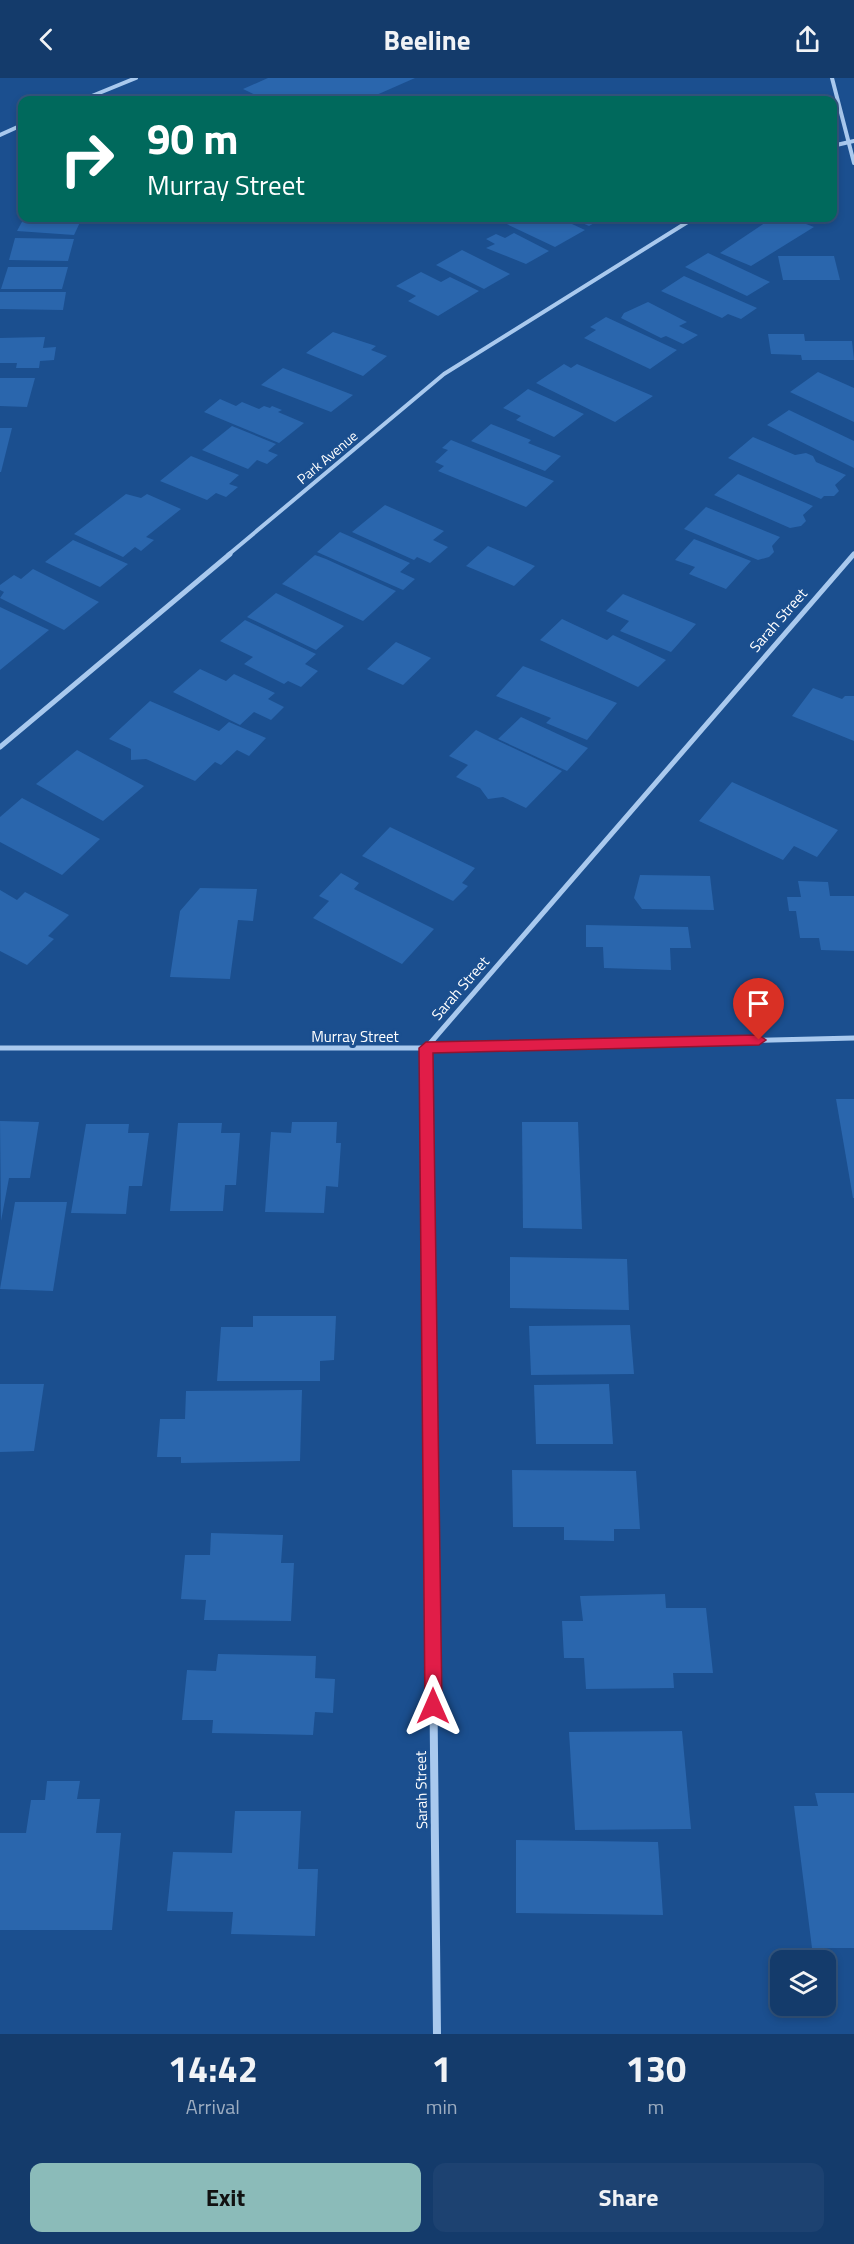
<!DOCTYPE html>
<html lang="en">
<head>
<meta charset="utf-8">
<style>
  body { margin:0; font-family:"Titillium Web",sans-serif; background:#1d4271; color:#f1f3f6; height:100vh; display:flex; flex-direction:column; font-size:22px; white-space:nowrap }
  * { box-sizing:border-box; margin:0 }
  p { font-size:20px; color:#9dadc1 }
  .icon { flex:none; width:33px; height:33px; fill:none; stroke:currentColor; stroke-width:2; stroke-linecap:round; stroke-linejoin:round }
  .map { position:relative; height:1956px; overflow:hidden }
  .side { display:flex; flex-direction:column; background:#143b6b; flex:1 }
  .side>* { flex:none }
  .hud { position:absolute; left:18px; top:18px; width:819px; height:126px; border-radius:12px; box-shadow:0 3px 9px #0003,0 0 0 2px #33557e; background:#00695c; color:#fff; overflow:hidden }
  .buttons { position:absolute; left:770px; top:1872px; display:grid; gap:12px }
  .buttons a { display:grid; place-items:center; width:66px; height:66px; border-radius:12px; background:#143b6b; box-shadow:0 3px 9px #0003,0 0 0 2px #33557e; font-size:30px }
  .pin { position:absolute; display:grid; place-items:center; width:51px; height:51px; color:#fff; margin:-62px -26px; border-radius:50% 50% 50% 0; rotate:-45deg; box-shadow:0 0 6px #0007 }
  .pin .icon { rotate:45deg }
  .me { position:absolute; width:66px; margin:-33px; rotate:0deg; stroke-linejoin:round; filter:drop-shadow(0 0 4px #0008) }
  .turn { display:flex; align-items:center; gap:21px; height:126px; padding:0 30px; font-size:27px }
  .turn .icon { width:78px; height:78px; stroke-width:2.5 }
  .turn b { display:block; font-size:42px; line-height:51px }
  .eta { display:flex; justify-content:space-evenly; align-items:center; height:102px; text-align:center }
  .eta b { font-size:36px; font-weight:700; line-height:42px }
  .cta { display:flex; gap:12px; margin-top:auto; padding:12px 30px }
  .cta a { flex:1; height:69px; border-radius:12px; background:#8bbbb9; color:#111; font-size:24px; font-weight:700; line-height:69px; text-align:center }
  .cta a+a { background:#1d4271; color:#f1f3f6 }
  header { display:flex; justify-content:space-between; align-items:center; height:78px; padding:0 30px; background:#143b6b; font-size:27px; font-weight:700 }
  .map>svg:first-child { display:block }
  .building { fill:#2a66ad }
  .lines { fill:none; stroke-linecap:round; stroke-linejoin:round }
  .minor-far2 { stroke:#a9c9ee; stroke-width:4 }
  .minor-far1 { stroke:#a9c9ee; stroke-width:5 }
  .minor { stroke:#a9c9ee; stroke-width:8 }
  .route { fill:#e11d48; stroke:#92132f; stroke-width:1.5 }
  .labels { text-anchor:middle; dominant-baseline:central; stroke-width:6; stroke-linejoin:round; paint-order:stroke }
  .far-street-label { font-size:14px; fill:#fff; stroke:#1b4f8f }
  .street-label { font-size:15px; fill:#fff; stroke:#1b4f8f }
</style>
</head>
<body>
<header><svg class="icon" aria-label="back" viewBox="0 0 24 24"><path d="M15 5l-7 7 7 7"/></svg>Beeline<svg class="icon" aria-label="share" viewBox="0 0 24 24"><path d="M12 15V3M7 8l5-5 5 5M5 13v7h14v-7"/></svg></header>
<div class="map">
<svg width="854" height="1956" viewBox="0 0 854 1956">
  <rect width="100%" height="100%" fill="#1b4f8f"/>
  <g class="building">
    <polygon points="268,0 415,0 365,22 266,22 243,11"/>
    <polygon points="24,140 82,140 74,157 17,153"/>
    <polygon points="494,140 559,140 585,152 555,169"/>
    <polygon points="571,140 603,140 589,148"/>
    <polygon points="772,140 790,140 814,149 751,188 720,175"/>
    <polygon points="514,155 549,173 526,186 486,170 495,166 486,161 496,156 505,160"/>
    <polygon points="15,160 74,161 68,183 9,182"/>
    <polygon points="462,172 510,196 484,211 436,187"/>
    <polygon points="708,175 770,204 747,218 685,189"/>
    <polygon points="778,178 834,178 840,202 783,202"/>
    <polygon points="8,189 68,189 62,211 1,211"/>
    <polygon points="421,194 441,204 450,199 479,213 438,238 408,223 416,218 396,208"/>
    <polygon points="684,198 757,230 741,241 728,236 722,240 661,213"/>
    <polygon points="0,214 66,214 63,232 0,231"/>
    <polygon points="648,224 687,244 679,248 698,257 683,266 666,258 661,260 621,240 624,235"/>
    <polygon points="606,239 677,272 650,291 584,260 596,252 590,249"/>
    <polygon points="333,254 376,268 371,272 387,278 363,298 306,275"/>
    <polygon points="768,256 804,256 805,263 852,263 854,282 802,282 801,277 771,276"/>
    <polygon points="45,259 43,270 56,269 54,282 40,283 39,290 16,290 17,285 0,285 0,260"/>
    <polygon points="564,286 571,290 577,286 653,318 615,344 536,305"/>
    <polygon points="283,290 353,317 331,334 261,307"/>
    <polygon points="818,294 854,310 854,344 790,314"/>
    <polygon points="0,300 35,300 27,329 0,328"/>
    <polygon points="528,311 584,336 554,359 516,342 521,338 503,330"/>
    <polygon points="220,321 236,328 242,324 259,331 264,328 270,330 272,328 282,332 278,334 304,345 279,365 204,334"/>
    <polygon points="789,332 854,363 854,390 767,347"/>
    <polygon points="491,346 531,362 528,365 561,378 545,393 471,363"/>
    <polygon points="232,348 276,366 268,373 278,377 267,386 257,382 248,391 202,372"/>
    <polygon points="0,350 12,350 1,394 0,394"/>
    <polygon points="753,359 795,377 806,375 813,378 816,384 846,397 835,407 839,413 834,418 824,418 821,421 728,380"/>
    <polygon points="451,362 554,403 526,429 438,393 444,388 435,384 448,372 442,370"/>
    <polygon points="191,378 239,397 229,406 238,409 226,419 216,415 207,422 160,403"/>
    <polygon points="738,396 813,428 803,437 806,443 801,448 790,450 714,417"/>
    <polygon points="126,416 141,420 147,416 181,431 146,459 154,462 141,473 135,469 123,479 74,456"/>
    <polygon points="385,427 444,453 433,462 448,469 430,485 417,479 414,482 352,454"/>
    <polygon points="706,429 780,459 772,468 774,474 769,479 758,482 684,451"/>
    <polygon points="340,454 410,485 400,494 415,501 403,512 317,474"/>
    <polygon points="694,461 751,483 726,511 689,496 695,489 675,482"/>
    <polygon points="73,462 128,486 100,509 45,484"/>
    <polygon points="488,468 535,488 514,508 466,488"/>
    <polygon points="315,477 326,481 396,513 363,543 282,506"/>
    <polygon points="33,491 99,524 64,552 0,520 4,514 0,512 0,507 14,497 21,501"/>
    <polygon points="276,515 344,548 316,572 247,539"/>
    <polygon points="623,516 696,546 671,574 620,553 629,543 606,533"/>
    <polygon points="0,529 49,552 0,592"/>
    <polygon points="562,541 607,562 613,557 666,582 638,609 540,562"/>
    <polygon points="245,542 316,576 305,586 318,593 301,609 288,603 284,606 244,586 253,579 220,563"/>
    <polygon points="396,564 431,580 403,607 367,591"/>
    <polygon points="523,588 541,595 617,625 587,662 546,645 551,640 496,618"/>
    <polygon points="200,591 226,603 234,596 275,615 268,621 284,629 271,642 254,634 240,647 173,614"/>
    <polygon points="813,610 842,621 845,618 854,618 854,663 792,638"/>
    <polygon points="150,623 219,653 229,644 266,660 249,678 237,672 221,687 215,684 195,703 146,681 131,682 131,671 109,661"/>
    <polygon points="521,639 588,670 567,693 498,661"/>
    <polygon points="476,652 492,660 562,693 526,730 503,719 488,721 480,710 456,699 468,687 449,678"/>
    <polygon points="77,672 144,708 103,743 36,706"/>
    <polygon points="732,704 838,752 817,779 794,768 783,782 699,743"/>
    <polygon points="22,720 100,761 62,797 0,764 0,739"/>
    <polygon points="390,749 475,790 462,805 468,808 453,823 362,778"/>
    <polygon points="341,795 359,805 354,811 434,851 402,886 313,840 329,823 319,818"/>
    <polygon points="640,797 710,798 714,832 642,831 634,820"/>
    <polygon points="798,803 828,804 830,818 854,818 854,873 821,872 819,860 800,860 796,833 789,833 787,819 801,819"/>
    <polygon points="200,810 257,811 253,843 238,842 230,901 170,899 180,833"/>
    <polygon points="0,812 17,822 25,814 69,837 48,858 54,861 27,887 0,873"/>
    <polygon points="586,847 688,849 691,870 670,870 671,892 604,890 603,869 586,869"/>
    <polygon points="836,1021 854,1021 854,1120 853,1120"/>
    <polygon points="0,1043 39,1044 30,1100 9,1100 1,1143"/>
    <polygon points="292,1044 337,1044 336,1065 341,1065 338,1109 326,1108 324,1135 265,1134 271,1054 291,1055"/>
    <polygon points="522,1044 578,1044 582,1151 523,1150"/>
    <polygon points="178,1045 222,1045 221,1055 240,1055 236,1107 225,1107 223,1133 170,1133"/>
    <polygon points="86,1046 129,1046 128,1055 149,1055 142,1108 129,1108 126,1136 71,1135"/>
    <polygon points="15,1124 67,1124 53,1213 0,1211"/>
    <polygon points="510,1179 627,1181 629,1232 510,1230"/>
    <polygon points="253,1238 336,1238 334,1282 320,1283 320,1303 217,1303 221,1249 253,1249"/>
    <polygon points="630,1247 634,1296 531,1297 529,1248"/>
    <polygon points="0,1306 44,1306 34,1373 0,1374"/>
    <polygon points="609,1306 613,1366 536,1366 534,1307"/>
    <polygon points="302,1312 300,1383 181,1385 181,1379 157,1379 160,1341 185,1341 186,1313"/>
    <polygon points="512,1392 636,1393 640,1451 614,1451 614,1463 564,1462 564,1449 513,1449"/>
    <polygon points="211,1455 283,1457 281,1485 294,1485 291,1543 204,1542 206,1522 181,1521 185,1477 210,1477"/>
    <polygon points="665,1516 666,1530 706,1530 713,1595 673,1595 674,1610 586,1611 584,1580 564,1580 562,1543 583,1543 580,1518"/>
    <polygon points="218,1576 316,1578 315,1600 335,1601 333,1635 315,1634 313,1657 212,1655 213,1642 182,1642 187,1592 216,1593"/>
    <polygon points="682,1653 691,1751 575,1752 569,1654"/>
    <polygon points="47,1703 80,1703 77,1721 100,1721 96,1755 121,1755 112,1852 0,1852 0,1755 26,1755 31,1722 45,1722"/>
    <polygon points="815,1715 854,1715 854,1870 812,1870 794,1728 818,1728"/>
    <polygon points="235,1733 301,1733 298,1791 318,1791 315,1858 231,1856 233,1834 167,1833 173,1774 232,1775"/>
    <polygon points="516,1762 658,1764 663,1837 516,1835"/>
  </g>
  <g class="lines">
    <g class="minor-far2">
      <polyline points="832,0 854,85"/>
      <polyline points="82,22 136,0"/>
      <polyline points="0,57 22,47"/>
      <polyline points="832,68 854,63"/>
      <polyline points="228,477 444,296 694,140"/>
    </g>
    <g class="minor-far1">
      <polyline points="0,669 230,476"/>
      <polyline points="0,970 426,970 854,960"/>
      <polyline points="428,1112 426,970 854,476"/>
    </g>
    <polyline class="minor" points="428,1111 437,1956"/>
  </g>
  <polygon class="route" points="759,957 766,962 759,967 433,975 442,1628 439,1634 433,1636 427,1634 425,1628 419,970 426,964"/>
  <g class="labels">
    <g class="far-street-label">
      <text transform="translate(327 379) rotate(-40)">Park Avenue</text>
    </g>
    <g class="street-label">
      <text transform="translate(778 542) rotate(-49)">Sarah Street</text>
      <text transform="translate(460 910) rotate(-49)">Sarah Street</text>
      <text x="355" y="958">Murray Street</text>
      <text transform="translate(421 1712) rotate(-91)">Sarah Street</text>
    </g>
  </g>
</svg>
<div class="buttons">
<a><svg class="icon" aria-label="layers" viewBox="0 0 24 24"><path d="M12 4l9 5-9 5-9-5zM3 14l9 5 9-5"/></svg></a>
</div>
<div class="pin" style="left:759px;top:962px;background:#d93025"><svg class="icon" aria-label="arrive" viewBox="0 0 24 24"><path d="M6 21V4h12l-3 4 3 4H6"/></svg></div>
<svg class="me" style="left:433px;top:1628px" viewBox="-20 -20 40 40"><path d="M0-17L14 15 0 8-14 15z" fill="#e11d48" stroke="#fff" stroke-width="4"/></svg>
<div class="hud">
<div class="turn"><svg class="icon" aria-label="right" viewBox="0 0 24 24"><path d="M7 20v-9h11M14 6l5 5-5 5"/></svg><div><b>90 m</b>Murray Street</div></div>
</div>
</div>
<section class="side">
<div class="eta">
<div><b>14:42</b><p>Arrival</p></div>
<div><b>1</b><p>min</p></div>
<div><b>130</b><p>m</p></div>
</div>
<div class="cta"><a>Exit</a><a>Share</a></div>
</section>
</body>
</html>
